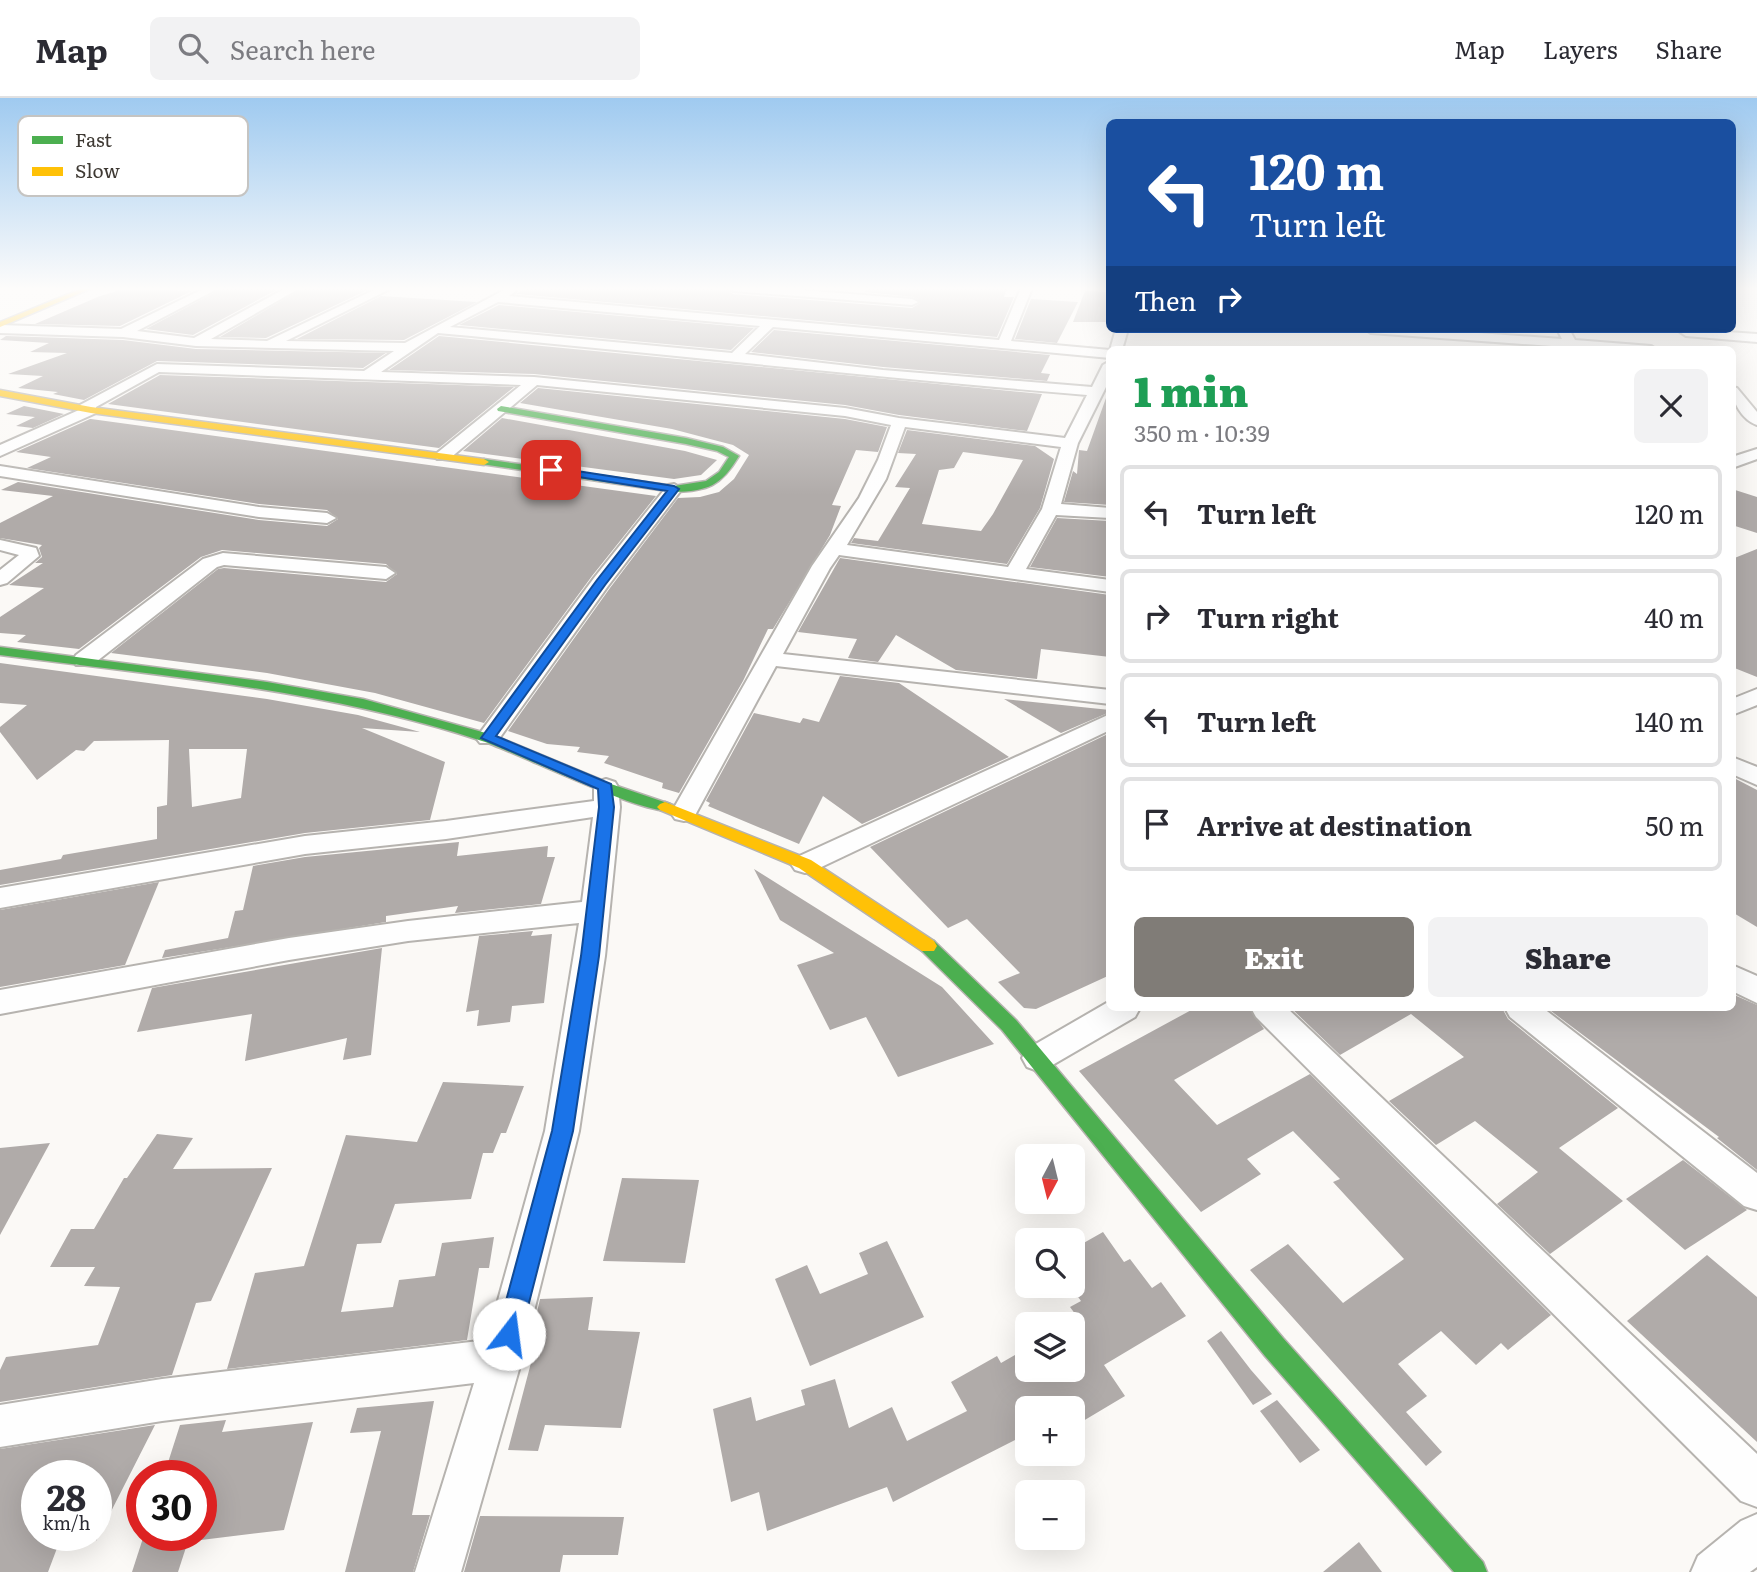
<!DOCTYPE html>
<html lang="en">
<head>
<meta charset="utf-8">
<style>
  body { margin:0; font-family:Literata,serif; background:#f2f2f3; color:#2b2b33; height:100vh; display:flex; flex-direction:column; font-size:26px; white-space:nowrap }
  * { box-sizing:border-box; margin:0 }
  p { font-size:23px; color:#7c7c81 }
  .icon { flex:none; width:38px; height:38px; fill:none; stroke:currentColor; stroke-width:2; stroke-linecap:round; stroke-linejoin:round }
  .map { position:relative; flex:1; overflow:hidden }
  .side { position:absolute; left:1106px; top:248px; width:630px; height:665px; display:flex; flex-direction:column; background:#fff; border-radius:10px; box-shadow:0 7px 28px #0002 }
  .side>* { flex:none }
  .banner { position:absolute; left:1106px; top:21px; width:630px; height:214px; border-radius:10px; box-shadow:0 7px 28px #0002; background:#1a4fa0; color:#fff; overflow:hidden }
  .needle { width:46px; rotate:187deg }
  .fabs { position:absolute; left:1015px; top:1046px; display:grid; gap:14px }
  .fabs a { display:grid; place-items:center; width:70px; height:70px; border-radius:10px; background:#fff; box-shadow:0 7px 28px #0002; font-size:35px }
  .speed { position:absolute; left:21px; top:1362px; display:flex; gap:14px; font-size:35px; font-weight:700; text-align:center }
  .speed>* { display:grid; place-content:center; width:91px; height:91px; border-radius:50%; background:#fff; box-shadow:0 7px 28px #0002; line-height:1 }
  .speed small { font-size:18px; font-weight:400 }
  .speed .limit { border:10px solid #d22; background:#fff; color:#111 }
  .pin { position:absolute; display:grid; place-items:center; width:60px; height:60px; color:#fff; margin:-30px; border-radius:14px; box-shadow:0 4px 10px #0006 }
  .me { position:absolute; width:77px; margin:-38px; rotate:15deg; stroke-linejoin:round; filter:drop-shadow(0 0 5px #0008) }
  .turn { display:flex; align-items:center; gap:24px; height:147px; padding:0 28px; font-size:32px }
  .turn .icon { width:91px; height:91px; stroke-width:2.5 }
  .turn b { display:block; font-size:49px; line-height:60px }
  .then { display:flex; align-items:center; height:66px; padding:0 28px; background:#0003; gap:14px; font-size:26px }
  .round { display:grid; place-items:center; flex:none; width:74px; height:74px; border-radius:10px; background:#f2f2f3 }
  .head { display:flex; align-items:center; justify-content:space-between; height:119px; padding:0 28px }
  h1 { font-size:42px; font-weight:800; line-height:52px; color:#1e9e55 }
  .action { display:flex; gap:14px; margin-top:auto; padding:14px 28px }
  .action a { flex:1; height:80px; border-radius:10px; background:#807c77; color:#fff; font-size:28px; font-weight:800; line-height:80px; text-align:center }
  .action a+a { background:#f2f2f3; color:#2b2b33 }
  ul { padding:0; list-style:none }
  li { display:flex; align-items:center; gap:21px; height:94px; margin:0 14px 10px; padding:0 14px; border:4px solid #e1e1e2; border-radius:10px }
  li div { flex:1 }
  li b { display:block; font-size:26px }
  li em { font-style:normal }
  header { display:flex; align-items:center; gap:42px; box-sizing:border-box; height:98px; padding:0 35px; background:#fff; border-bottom:2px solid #e1e1e2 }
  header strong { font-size:33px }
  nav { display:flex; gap:38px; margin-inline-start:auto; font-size:24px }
  .search { width:490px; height:63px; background:#f2f2f3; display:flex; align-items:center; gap:18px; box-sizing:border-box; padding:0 24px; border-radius:10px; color:#7c7c81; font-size:26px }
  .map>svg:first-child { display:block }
  .building { fill:#b0aba9; fill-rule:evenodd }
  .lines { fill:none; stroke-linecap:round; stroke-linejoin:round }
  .street-casing { stroke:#b6b3af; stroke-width:4 }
  .fast-casing { stroke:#b6b3af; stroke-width:3 }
  .slow-casing { stroke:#b6b3af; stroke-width:3 }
  .street { fill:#fefefe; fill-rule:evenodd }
  .fast { fill:#4caf50; fill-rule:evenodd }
  .slow { fill:#ffc107; fill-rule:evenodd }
  .route { fill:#1a73e8; stroke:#114b97; stroke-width:2 }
  .key { fill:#fff; stroke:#c5c4c2; stroke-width:2 }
  .key-label { font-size:19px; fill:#3e3933 }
</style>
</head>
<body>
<header>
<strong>Map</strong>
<div class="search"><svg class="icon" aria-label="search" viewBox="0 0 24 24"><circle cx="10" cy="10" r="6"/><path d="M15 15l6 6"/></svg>Search here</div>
<nav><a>Map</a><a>Layers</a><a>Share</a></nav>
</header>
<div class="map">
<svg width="1757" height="1474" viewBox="0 0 1757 1474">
  <rect width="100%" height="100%" fill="#fbf9f6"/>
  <g class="building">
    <polygon points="229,190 280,190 193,237 146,231 221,191"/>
    <polygon points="303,190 372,190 266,240 220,239"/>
    <polygon points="526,190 701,190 727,192 733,196 912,210 920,205 913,199 864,194 868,190 1007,190 1004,199 1014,199 997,239 516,196"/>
    <polygon points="121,192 192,193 120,228 35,226 100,198"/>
    <polygon points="1085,193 1110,194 1110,224 1073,224"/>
    <polygon points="381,198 477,204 404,242 297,241"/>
    <polygon points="1031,201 1078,204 1057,245 1015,241"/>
    <polygon points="499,207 754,230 731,252 459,227"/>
    <polygon points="774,232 1050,257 1041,275 1050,276 1047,283 883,269 751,254"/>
    <polygon points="6,238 123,242 196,251 386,255 363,270 157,263 84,302 53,296 58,294 18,290 43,278 8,276 67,255 30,254 49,245 0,242"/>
    <polygon points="439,238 844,277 1042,296 1027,333 899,317 845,307 534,276 389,272"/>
    <polygon points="160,277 514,289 439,350 108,306"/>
    <polygon points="538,290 845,321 887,329 878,354 856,352 832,407 841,408 830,437 773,531 768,531 743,583 679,695 662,690 663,685 604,665 609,658 577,654 580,649 547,646 508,633 610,490 678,400 700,399 719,394 734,381 749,357 733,347 672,331 520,305"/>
    <polygon points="1106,300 1110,301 1110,407 1064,404 1073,373 1077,376 1079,352 1087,353"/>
    <polygon points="24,308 64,316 33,330 16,328 35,319 6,316"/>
    <polygon points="502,320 685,353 717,362 701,377 674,381 463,353"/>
    <polygon points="90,321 91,321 656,398 592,478 484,625 375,595 267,575 111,555 218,471 224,470 386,484 397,476 386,466 222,452 201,459 79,551 17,544 26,537 0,535 0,519 44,490 9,487 43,465 35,465 42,459 39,450 42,447 0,440 0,425 53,398 1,392 18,384 259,422 327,428 338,421 327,412 259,406 27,370 51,359 16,354"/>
    <path d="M907,332L1035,348L1054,361L1040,410L1007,466L851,445L854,440L878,443L910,390L895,389L916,356L898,355ZM963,354L1023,362L993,416L981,433L922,426L939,372L954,370Z"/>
    <polygon points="1732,391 1757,399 1757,435 1732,427"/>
    <polygon points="1057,420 1110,423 1110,479 1030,469"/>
    <polygon points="1757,451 1757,579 1732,569 1732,461"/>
    <polygon points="840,460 1110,497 1110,559 1041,551 1037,581 956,572 896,537 878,564 848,560 857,541 798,534"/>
    <path d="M0,565L267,601L358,617L420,634L362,630L445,664L430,722L305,735L0,787V772L61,761L63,757L157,741V709L167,707L169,642L94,643L84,653L76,652L37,682L0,634V629L27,607L0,605ZM189,651H247L241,700L192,709Z"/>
    <polygon points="840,578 899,585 1009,659 862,726 823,698 799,746 708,708 710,705 706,703 754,615 800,625 803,620 819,624"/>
    <polygon points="1004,601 1110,612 1110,614 1061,635"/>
    <polygon points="1110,635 1110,877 1036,911 1024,910 998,884 1020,875 967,821 948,830 870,749"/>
    <polygon points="1732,679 1757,692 1757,829 1732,814"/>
    <polygon points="459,744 457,758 548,748 547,759 555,759 541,806 455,815 458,808 386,818 386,824 162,860 165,852 228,840 235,813 243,812 253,768 305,759"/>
    <polygon points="754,771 942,889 994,946 898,979 866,919 830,932 797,867 834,855 780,822"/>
    <polygon points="159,784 125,867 0,889 0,812"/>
    <polygon points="533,833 531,838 552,836 544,905 512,908 510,924 477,928 479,912 466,914 479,838"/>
    <polygon points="382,850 371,957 343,962 347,940 245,963 252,916 137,934 152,890"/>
    <polygon points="1732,896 1757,907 1757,1072 1717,1040 1719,1039 1547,910 1732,910"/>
    <polygon points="1195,910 1249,910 1264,931 1174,982 1217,1027 1310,976 1551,1217 1508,1252 1501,1245 1476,1267 1441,1233 1398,1266 1427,1298 1406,1314 1442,1354 1426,1368 1250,1172 1288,1146 1343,1205 1404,1161 1333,1084 1340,1081 1293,1033 1247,1061 1261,1076 1201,1114 1079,973"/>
    <polygon points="1291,910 1502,910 1508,921 1618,1010 1559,1050 1623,1103 1550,1156 1497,1106 1538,1074 1475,1023 1436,1047 1389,1003 1464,959 1411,916 1340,957"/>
    <polygon points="443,984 524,988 506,1035 501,1035 493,1055 483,1055 471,1101 395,1106 381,1145 357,1146 341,1214 393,1209 399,1182 435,1178 442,1145 494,1139 489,1170 479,1170 467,1242 227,1271 255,1175 304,1168 346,1037 417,1044"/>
    <polygon points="157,1036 193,1040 173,1071 272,1070 211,1203 196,1205 172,1277 0,1304 0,1272 6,1259 98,1247 120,1189 84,1188 95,1169 50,1169 71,1131 94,1131 124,1080 127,1080"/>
    <polygon points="50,1045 0,1137 0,1050"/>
    <polygon points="1683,1062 1747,1112 1685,1152 1626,1101"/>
    <polygon points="622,1080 699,1082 685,1165 603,1163"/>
    <polygon points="1103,1134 1124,1164 1130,1161 1152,1190 1161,1184 1186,1218 1104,1267 1125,1298 1073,1329 1073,1311 1027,1311 1027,1341 1025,1337 893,1404 887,1389 767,1433 759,1394 731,1404 713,1311 751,1299 756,1323 805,1307 801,1292 835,1281 849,1330 892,1309 907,1343 967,1313 951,1284 997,1258 1001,1265 1027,1250 1027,1272 1073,1272 1073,1227 1069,1227 1079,1221 1070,1209 1081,1203 1070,1188 1073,1188 1073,1151"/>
    <polygon points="887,1143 924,1219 810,1268 775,1181 807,1167 820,1196 868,1176 859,1155"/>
    <polygon points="1707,1157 1757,1199 1757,1344 1627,1223"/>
    <polygon points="593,1199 588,1232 640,1234 621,1330 545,1327 538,1353 508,1352 541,1227 534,1227 540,1201"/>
    <polygon points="1221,1233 1251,1272 1272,1296 1253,1307 1207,1243"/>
    <polygon points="1277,1302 1320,1352 1300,1365 1260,1313"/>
    <polygon points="434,1303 412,1417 430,1417 413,1474 345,1474 381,1333 350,1335 357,1310"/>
    <polygon points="226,1322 222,1334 313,1324 284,1432 201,1442 201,1377 164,1377 180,1327"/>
    <polygon points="155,1327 96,1443 96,1377 37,1377 37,1437 62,1437 48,1474 0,1474 0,1351"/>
    <polygon points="480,1418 624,1419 618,1457 563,1457 560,1474 464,1474"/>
    <polygon points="144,1437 190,1437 178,1474 132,1474"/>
    <polygon points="1359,1444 1382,1474 1323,1474"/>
  </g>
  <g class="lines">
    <defs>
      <g id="street">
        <path d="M205,190H219L137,233L194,240L286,190H300L211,241L267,243L378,190H392L286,243L405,245L506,191L512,190L516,193L509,198L999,242L1021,190H1032L1011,243L1110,252V260L773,229L745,256L883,272L1092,289L1103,267L1110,263V281L1078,345L1061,406L1110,410V420L1056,417L1026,471L1110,482V494L839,457L830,470L783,556L1110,592V606L776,568L693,721L684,723L675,721L671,715L812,468L859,400L878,362L891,327L845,318L537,287L449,361H437L435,358L437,355L521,287L159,274L96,309V315L0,358V347L79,312L80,307L157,266L364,273L394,253L196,248L123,239L0,235V227L121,231ZM498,204L760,228L732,255L450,229ZM438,235C655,255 871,279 1087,297L1065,340L899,320L845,310L534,279L381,274ZM905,329L1061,349L1042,411L1008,469L847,447L886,381Z"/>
        <polygon points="728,190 778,190 912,201 918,204 912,207 733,193"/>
        <polygon points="1116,231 1128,231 1122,252 1110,252"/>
        <polygon points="1365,231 1424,231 1562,241 1557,231 1569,231 1575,242 1651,248 1657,252 1607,252 1371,235"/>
        <polygon points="1683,231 1757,236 1757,244 1686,238 1680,234"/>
        <path d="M1732,289L1737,290L1757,314V327C1742,322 1732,304 1732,289Z"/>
        <polygon points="1757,351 1757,361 1732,370 1732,359"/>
        <polygon points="0,368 259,409 327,415 336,420 327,425 259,419 0,378"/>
        <polygon points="674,386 682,391 608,488 496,645 480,645 476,640 480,635 594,480 668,387"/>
        <polygon points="0,442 36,450 39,458 7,485 0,487 0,472 19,457 0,452"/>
        <polygon points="223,455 386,469 395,475 386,481 224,467 217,469 92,567 76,567 73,562 76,557 203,461"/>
        <polygon points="1757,591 1757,607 1732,617 1732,601"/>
        <polygon points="1110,616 1110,632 815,772 805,775 795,772 791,766 795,760"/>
        <polygon points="1732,659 1757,669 1757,687 1732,676"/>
        <polygon points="606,681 615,684 618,689 620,709 605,858 579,1033 522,1261 461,1474 415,1474 474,1285 162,1323 0,1349 0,1307 162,1281 487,1242 545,1033 579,825 408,843 289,862 0,916 0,892 289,840 408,823 582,804 593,719 446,741 305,756 0,810 0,790 305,738 446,723 594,703 594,689 597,684"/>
        <polygon points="1732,867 1757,878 1757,905 1732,893"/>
        <polygon points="1110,903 1110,910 1140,910 1135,919 1049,969 1038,973 1027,969 1022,960 1027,951"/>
        <polygon points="1251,910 1287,910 1757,1356 1757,1409 1741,1403 1256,919"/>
        <polygon points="1505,910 1543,910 1757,1075 1757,1112 1744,1108 1510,919"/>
        <polygon points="1757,1416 1757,1469 1750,1474 1691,1474 1698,1458 1741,1423"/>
      </g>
      <g id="fast">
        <path d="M501,308L686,340L723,349L739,358C721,388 708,393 674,394L481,366L479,364L484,361L674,388L706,383L719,374L729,359L717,353L686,346L498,313L497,311Z"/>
        <path d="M0,549L267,584L363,601L493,637L611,686L670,706L673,709L670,712C647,719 514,653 482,643C326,591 161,578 0,557Z"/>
        <polygon points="928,842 934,843 1016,922 1283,1240 1483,1464 1487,1474 1454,1474 1265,1258 1002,932 922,853 919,848 922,843"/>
      </g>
      <g id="slow">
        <polygon points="83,190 92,190 0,229 0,224"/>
        <polygon points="0,292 91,309 484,361 489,364 484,367 91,315 0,298"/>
        <polygon points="665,704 811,762 934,843 937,848 934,853 922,853 799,770 660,712 657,709 660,706"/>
      </g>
    </defs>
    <use href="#street" class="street-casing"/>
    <use href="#fast" class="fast-casing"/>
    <use href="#slow" class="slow-casing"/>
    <use href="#street" class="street"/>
    <use href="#fast" class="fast"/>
    <use href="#slow" class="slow"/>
  </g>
  <linearGradient id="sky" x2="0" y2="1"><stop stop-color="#9fcaf0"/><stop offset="0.48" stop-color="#fdfcfb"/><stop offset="1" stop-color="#fdfcfb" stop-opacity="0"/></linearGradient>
  <rect width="1757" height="397" fill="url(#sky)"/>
  <polygon class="route" points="551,369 674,388 679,391 605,487 496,638 611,686 614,709 599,858 573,1033 521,1236 518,1244 509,1248 500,1244 497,1236 552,1033 581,858 599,709 598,691 481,640 597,482 667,393 547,374 547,370"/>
  <rect x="18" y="18" width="230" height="80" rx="10" class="key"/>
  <rect x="32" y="38" width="31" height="8" fill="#4caf50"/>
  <rect x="32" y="69" width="31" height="9" fill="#ffc107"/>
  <g class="key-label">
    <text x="75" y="49">Fast</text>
    <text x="75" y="80">Slow</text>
  </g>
</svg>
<div class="fabs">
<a><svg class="needle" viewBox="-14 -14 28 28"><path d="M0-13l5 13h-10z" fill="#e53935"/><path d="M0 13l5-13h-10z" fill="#7c7c81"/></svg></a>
<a><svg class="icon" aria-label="search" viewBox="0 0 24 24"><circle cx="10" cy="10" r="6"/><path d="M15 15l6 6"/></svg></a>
<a><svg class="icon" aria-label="layers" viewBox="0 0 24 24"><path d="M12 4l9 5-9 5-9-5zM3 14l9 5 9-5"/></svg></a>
<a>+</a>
<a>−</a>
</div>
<div class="speed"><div>28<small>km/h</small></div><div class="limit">30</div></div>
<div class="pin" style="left:551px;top:372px;background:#d93025"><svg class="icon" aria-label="arrive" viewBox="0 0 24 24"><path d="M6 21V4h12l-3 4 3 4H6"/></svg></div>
<svg class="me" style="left:509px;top:1236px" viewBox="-20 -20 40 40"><circle r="19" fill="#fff"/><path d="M0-13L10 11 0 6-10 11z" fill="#1a73e8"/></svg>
<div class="banner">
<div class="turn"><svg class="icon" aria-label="left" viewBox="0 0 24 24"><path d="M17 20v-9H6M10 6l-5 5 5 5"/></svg><div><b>120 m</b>Turn left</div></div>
<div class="then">Then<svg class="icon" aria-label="right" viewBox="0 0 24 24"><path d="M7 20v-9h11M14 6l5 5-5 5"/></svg></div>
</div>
<section class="side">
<div class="head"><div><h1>1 min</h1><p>350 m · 10:39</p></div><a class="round"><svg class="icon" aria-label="close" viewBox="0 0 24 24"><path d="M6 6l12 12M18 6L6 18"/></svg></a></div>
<ul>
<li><svg class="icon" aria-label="left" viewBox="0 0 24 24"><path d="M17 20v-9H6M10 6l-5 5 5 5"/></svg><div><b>Turn left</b></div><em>120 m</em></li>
<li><svg class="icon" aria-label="right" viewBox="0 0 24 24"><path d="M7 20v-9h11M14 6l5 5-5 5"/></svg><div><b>Turn right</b></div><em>40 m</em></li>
<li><svg class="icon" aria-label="left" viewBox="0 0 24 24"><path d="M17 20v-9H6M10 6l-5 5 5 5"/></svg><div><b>Turn left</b></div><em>140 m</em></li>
<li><svg class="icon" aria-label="arrive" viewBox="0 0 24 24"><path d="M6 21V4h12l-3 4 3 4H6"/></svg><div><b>Arrive at destination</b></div><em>50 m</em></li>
</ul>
<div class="action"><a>Exit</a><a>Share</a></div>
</section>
</div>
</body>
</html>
